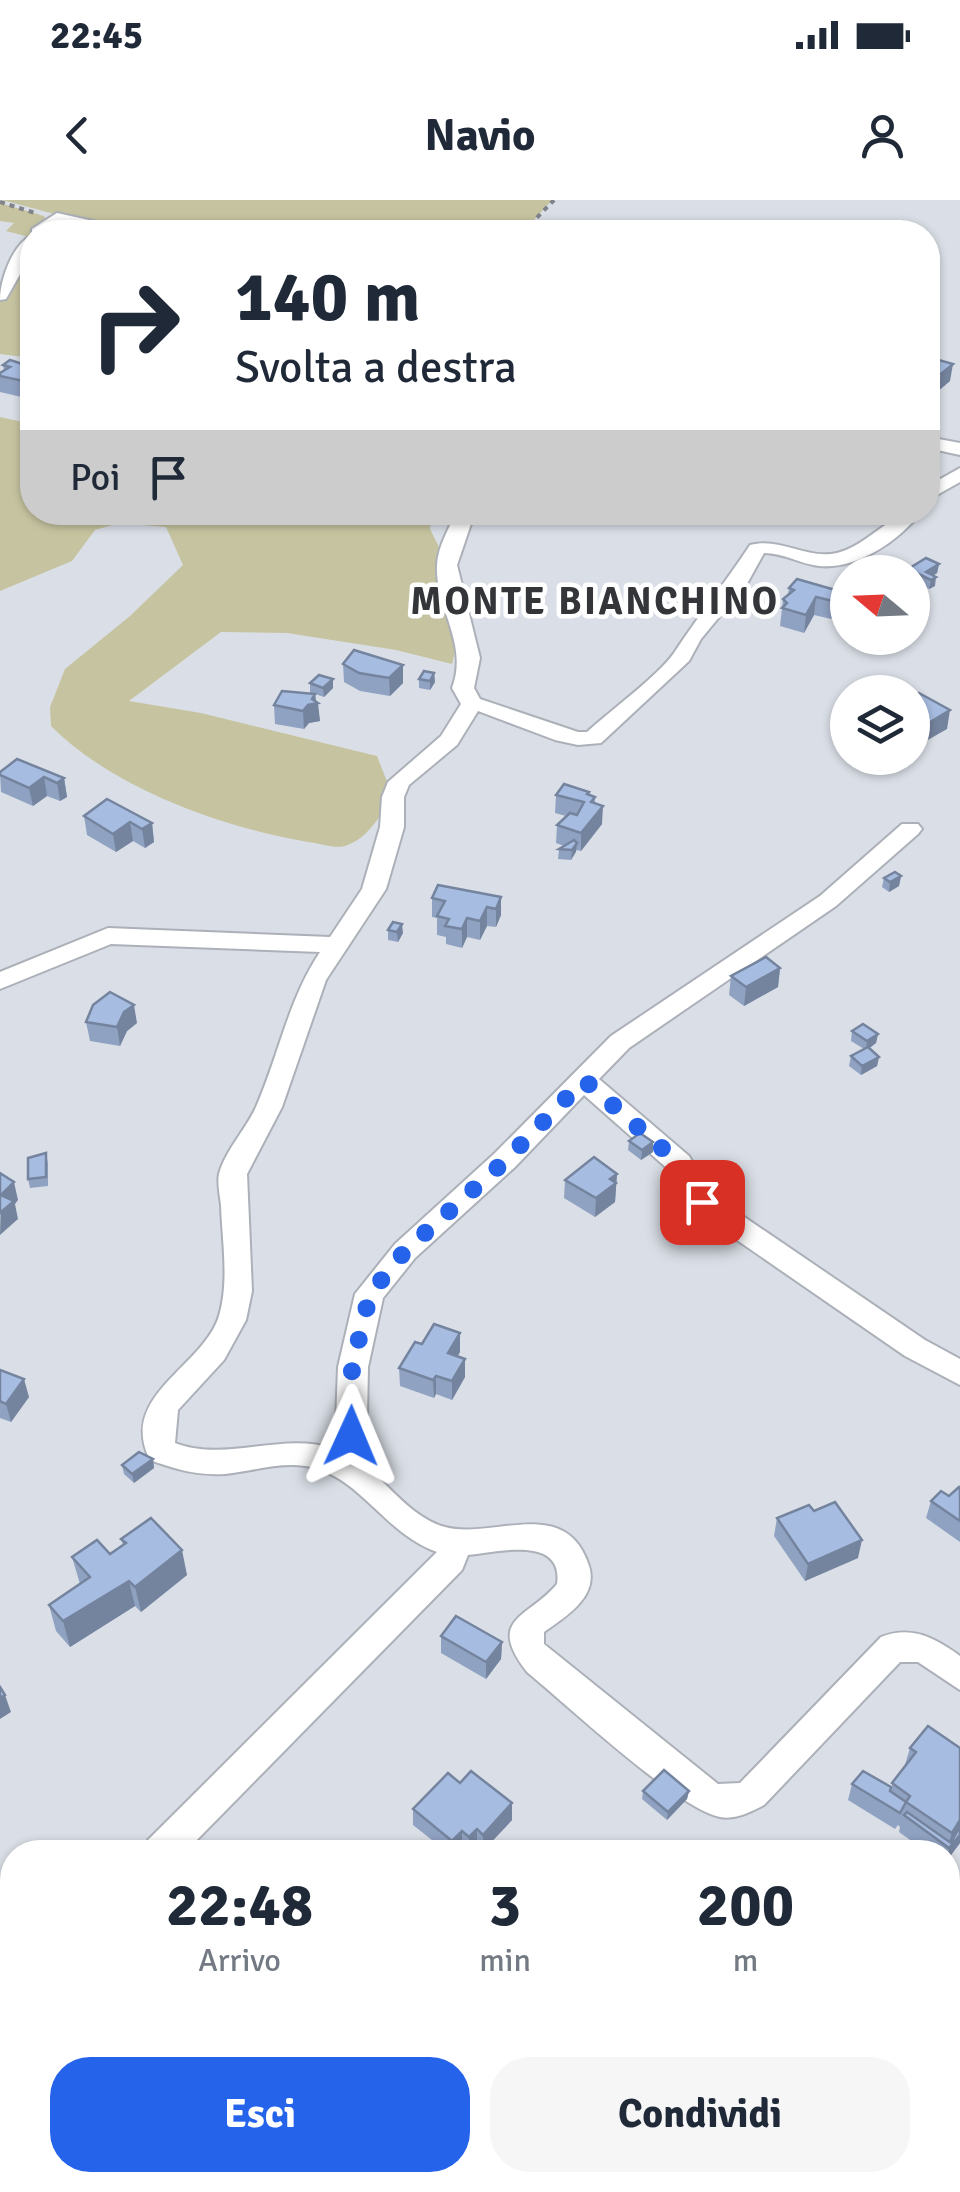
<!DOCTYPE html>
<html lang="it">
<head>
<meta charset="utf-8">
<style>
  body { margin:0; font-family:Signika,sans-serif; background:#f6f6f7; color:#1f2937; height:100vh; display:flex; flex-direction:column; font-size:38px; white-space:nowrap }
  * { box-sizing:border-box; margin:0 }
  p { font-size:32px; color:#747a83 }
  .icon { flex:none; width:55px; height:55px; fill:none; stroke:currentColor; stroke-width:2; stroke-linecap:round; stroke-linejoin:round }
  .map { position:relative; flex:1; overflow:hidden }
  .drawer { position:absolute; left:0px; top:1640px; width:960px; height:352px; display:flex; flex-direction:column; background:#fff; border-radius:40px 40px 0 0; box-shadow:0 2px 8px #0004 }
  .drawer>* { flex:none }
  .banner { position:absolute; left:20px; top:20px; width:920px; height:305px; border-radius:40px; box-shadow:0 2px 8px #0004; background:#fff; color:#1f2937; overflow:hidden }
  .needle { width:65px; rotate:289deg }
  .buttons { position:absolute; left:830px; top:355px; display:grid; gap:20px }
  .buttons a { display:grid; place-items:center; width:100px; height:100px; border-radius:50%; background:#fff; box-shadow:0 2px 8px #0004; font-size:50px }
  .pin { position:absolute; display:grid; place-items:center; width:85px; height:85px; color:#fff; margin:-42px; border-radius:20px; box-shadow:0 5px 15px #0006 }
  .me { position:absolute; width:110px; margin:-55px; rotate:1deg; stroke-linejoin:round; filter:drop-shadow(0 0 8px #0008) }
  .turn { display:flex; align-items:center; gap:35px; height:210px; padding:0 50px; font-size:45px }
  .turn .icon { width:130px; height:130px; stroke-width:2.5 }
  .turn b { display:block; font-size:70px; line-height:85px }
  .then { display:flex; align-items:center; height:95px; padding:0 50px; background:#0003; gap:20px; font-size:38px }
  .eta { display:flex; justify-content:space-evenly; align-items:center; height:170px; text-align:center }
  .eta b { font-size:60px; font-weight:800; line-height:70px }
  .button { display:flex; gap:20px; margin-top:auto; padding:20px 50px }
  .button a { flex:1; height:115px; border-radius:40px; background:#2563eb; color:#fff; font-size:40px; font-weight:800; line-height:115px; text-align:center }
  .button a+a { background:#f6f6f7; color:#1f2937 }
  .status { display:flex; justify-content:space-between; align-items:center; height:70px; padding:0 50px; background:#fff; direction:ltr }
  .status svg { height:28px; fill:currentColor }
  header { display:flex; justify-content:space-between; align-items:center; height:130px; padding:0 50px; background:#fff; font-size:45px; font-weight:800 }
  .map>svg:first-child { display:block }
  .green { fill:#c6c4a0 }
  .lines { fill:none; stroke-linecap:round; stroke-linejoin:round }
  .minor-casing { stroke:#acb0b8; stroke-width:4 }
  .path { stroke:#808489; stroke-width:4; stroke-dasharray:5 5; stroke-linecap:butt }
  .minor { fill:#fff; fill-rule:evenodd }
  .wall { fill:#90a2c2 }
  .shaded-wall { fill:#75849e }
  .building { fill:#a7bce1; stroke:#75849e; stroke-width:2.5 }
  .route { stroke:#2563eb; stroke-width:18; stroke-dasharray:0 32.4 }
  .labels { text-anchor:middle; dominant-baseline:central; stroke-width:9; stroke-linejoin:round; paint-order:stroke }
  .far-district-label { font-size:38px; font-weight:bold; letter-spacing:2.5px; fill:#333538; stroke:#fff }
</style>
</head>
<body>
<div class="status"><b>22:45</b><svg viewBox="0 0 49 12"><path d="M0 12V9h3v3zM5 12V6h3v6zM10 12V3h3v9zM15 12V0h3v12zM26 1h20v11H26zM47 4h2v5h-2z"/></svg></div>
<header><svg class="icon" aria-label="back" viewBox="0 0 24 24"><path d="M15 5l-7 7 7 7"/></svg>Navio<svg class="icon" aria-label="person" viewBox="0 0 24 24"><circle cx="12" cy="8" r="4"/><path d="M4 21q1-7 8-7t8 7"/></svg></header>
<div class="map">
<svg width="960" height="1992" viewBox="0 0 960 1992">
  <rect width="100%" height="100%" fill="#dadfe7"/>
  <g class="green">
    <polygon points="2,0 552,0 523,32 150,32 73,19"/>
    <polygon points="0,3 44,16 46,20 29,37 6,31 14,23 0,21"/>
    <polygon points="32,48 32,158 0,154 0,100"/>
    <path d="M0,217L32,224V312H382L432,319L430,329L446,361L462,424L452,464L396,450L287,433L221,432L129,501L201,513L377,556L393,597C380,615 368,639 345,646C335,649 319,643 308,642C221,627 114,589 51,526L50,507L65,469L130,416L183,365L166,327L119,323L95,330L72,361L0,391Z"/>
  </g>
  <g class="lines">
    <defs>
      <g id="minor">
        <path d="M57,13L143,32H111L60,23L47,32H32V53L6,99L0,100C0,79 13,44 32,35V29Z"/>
        <polygon points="928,237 960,243 960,255 928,248"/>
        <polygon points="960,268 960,282 928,300 928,286"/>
        <path d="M456,312H475L457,365L480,458L474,488L480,499L578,532H587C610,511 658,476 674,453C698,416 726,382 750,345C781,337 807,360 837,353C869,345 889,312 921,312C899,341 856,370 819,366C800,364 784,353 764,353L748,382L701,439L689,461L601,543L578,545L555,540L478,511L457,545L409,585L404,597V627L386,689L326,780L282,907L247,974L252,1091L246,1120L224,1160L178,1210L175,1243C227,1263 282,1231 335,1249L338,1167L355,1094L395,1044L495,953L611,836L820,696L902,624H918L922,629L918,634L836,706L629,848L599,879L689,956L712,995L925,1140L960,1159V1185L905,1156L692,1009L669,970L584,895L515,967L415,1058L383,1098L368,1167L366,1266C389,1286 414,1319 445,1327C493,1340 566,1294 589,1366C599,1397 565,1417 544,1432V1444L718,1584L740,1583L881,1437C912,1425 935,1438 960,1456V1490L918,1462H900L764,1605C751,1612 735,1620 720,1617C678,1609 566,1504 527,1472C485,1418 529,1418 557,1384C564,1335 497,1352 468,1355L462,1370L185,1652H144L148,1640L437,1352C388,1335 363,1283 318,1269C288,1259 255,1271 225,1274C198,1276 175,1269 150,1260C118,1197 200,1168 218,1119C230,1084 222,1040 221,1005C220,996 217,983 219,974C225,951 246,929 256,907C279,855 288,800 320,752L111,744L0,789V772L108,728L330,737L362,689L380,627L382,597L388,582L441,536L461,504L452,488C469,443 435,409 437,365C438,346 449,329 456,312Z"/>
        <polygon points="12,1762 12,1802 0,1807 0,1767"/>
      </g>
    </defs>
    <use href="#minor" class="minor-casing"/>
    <g class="path">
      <polyline points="0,2 35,13"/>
      <polyline points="523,32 554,0"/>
    </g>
    <use href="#minor" class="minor"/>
  </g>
  <g class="wall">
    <polygon points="928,157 950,181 938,191 928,188"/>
    <polygon points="3,165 32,167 30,199 0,192 0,173 4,171"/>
    <polygon points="939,364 937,373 934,375 935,386 929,389 912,381 912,372 907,372 908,369"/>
    <polygon points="789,388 839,391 836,409 831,419 814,415 804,433 780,426 783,399 788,394"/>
    <polygon points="343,464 403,465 403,483 390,496 360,491 344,482"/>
    <polygon points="434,473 435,482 430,490 419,488 419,479"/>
    <polygon points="333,479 333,488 324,497 315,494 320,521 309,523 304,529 275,524 274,505 315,494 310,493 310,483"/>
    <polygon points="0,572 64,578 67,597 60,601 47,596 33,606 1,592"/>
    <polygon points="589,592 588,594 595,597 595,603 602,624 581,651 576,650 571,660 558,659 559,649 564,646 556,643 557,625 566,616 555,613 556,595"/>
    <polygon points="84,616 152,623 154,642 145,648 133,641 116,652 87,635"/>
    <polygon points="901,676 899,686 889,692 882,687 884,678"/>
    <polygon points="501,697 501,715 496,727 487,726 480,740 467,737 462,748 446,744 446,737 437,735 437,718 432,717 432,698"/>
    <polygon points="388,730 403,733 398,742 388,740"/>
    <polygon points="780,768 778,787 744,806 729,795 731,776"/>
    <polygon points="86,822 137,823 127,831 120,846 90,841"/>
    <polygon points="852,831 878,834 876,843 869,848 879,857 877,866 861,875 849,866 851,856 864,849 851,841"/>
    <polygon points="629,941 653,952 641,960 628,950"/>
    <polygon points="46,953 48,963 48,986 30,988 28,979"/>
    <polygon points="617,974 615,1002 595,1017 564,998 565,980"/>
    <polygon points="460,1133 460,1152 457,1157 465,1177 452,1200 436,1194 434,1198 400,1186 399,1168 422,1144"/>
    <polygon points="0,1170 29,1197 11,1222 0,1218"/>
    <polygon points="153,1259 154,1268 134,1283 124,1274 122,1265"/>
    <polygon points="960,1288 960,1342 926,1318 931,1301 949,1296"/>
    <polygon points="777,1318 858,1358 805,1381 774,1336"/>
    <polygon points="121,1339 187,1375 141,1412 135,1406 70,1447 56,1431 49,1405 80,1384 72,1357 110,1354 123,1345"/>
    <polygon points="441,1436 502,1442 501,1459 486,1479 441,1453"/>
    <polygon points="928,1526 960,1643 948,1659 948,1652 927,1652 899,1632 900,1627 898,1625 895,1629 848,1600 852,1584 891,1587 904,1568 910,1548"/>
    <polygon points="460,1583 512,1603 512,1620 483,1651 477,1645 470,1652 462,1647 457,1652 447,1652 413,1625 413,1609"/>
    <polygon points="643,1591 689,1591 687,1599 667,1620 642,1599"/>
  </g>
  <g class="shaded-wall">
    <polygon points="953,164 950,181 938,191 941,174"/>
    <polygon points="32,180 32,198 30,199 28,182"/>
    <polygon points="939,364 937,373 928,379 926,372"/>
    <polygon points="936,377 935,386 929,389 931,380"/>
    <polygon points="839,391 836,409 831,419 833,401"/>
    <polygon points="816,397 814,415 804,433 806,415"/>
    <polygon points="403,465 403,483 390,496 389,478"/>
    <polygon points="434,473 435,482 430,490 430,481"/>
    <polygon points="333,479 333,488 324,497 323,488"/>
    <polygon points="315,494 316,503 318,503 320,521 309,523 304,529 303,511"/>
    <polygon points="950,510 947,529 912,549 912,533"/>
    <polygon points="44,577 47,596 33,606 29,588"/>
    <polygon points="64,578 67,597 60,601 57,583"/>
    <polygon points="603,606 602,624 581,651 581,633"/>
    <polygon points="130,622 133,641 116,652 113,634"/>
    <polygon points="152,623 154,642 145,648 142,629"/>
    <polygon points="577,643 576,652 571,660 572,650"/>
    <polygon points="901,676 899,686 889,692 890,682"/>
    <polygon points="501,697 501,715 496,727 496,709"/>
    <polygon points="487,707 487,726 480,740 480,721"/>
    <polygon points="467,718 467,737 462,748 462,729"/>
    <polygon points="402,724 403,733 398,742 397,732"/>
    <polygon points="780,768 778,787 744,806 746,787"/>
    <polygon points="134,805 137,823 127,831 120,846 117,827 124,812"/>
    <polygon points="878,834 876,843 866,851 867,841"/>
    <polygon points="879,857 877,866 861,875 862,866"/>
    <polygon points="653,942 653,952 641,960 642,950"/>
    <polygon points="617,974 615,1002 595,1017 596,998 610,979"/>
    <polygon points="14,982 18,1000 15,1004 18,1019 0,1035 1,995"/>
    <polygon points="460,1133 460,1152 448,1172 448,1153"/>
    <polygon points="465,1159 465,1177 452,1200 452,1181"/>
    <polygon points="436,1176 436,1194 434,1198 433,1180"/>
    <polygon points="24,1179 29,1197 11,1222 6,1204"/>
    <polygon points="153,1259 154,1268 134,1283 132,1274"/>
    <polygon points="862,1340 858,1358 805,1381 808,1364"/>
    <polygon points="182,1350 187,1375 141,1412 135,1387"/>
    <polygon points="129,1381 135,1406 70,1447 63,1421"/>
    <polygon points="502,1442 501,1459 486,1479 486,1462"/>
    <polygon points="5,1495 11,1512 0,1519 0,1498"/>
    <polygon points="689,1591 687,1599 667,1620 668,1612"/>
    <polygon points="512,1603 512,1620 483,1651 483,1635"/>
    <polygon points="960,1620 960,1630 949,1648 947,1647 952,1633"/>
    <polygon points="477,1629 477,1645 469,1652 469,1637"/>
    <polygon points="462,1631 462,1647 457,1652 453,1652 452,1641"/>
    <polygon points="960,1635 960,1643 948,1659 949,1648"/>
  </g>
  <g class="building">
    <polygon points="928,157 953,164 941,174 928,170"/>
    <polygon points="10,160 32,167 32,180 28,182 0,176 0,173 10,167 3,165"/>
    <polygon points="926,358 939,364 926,372 936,377 931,380 908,369"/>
    <polygon points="797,379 839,391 833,401 816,397 806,415 782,408 787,403 783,399 794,390 789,388"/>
    <polygon points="354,450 403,465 389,478 359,473 343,464"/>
    <polygon points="424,471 434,473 430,481 419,479"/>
    <polygon points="319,475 333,479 323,488 310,483"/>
    <polygon points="282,491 315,494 312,499 318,503 308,505 303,511 274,505"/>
    <polygon points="919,493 950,510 912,533 912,508 921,503 912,497"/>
    <polygon points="17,559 64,578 57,583 44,577 29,588 0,575 0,572"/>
    <polygon points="564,584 589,592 587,594 595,597 591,602 603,606 581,633 557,625 570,613 577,615 584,602 556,595"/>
    <polygon points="107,599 152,623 142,629 130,622 113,634 84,616"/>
    <polygon points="574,640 577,643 572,650 559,649"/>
    <polygon points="895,672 901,676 890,682 884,678"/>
    <polygon points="438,685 501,697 496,709 487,707 480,721 467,718 462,729 445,726 449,719 437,716 445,701 432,698"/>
    <polygon points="393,722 402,724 397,732 388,730"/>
    <polygon points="766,757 780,768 746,787 731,776"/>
    <polygon points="110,792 134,805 124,812 117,827 86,822 93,805"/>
    <polygon points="863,824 878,834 867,841 852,831"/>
    <polygon points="868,847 879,857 862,866 851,856"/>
    <polygon points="640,933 653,942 642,950 629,941"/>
    <polygon points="46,953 46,977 28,979 28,958"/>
    <polygon points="594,957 617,974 610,979 616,983 596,998 565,980"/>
    <polygon points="0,973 14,982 1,995 14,1001 0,1013"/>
    <polygon points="434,1124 460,1133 448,1153 465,1159 452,1181 436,1176 433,1180 399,1168 415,1142 422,1144"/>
    <polygon points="0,1170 24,1179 6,1204 0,1201"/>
    <polygon points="139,1252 153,1259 132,1274 122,1265"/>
    <polygon points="959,1287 960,1288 960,1321 931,1301 941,1291 949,1296"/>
    <polygon points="835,1302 862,1340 808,1364 777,1318 809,1305 814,1311"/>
    <polygon points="151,1318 182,1350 135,1387 129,1381 63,1421 49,1405 90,1377 72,1357 97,1340 110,1354 126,1343 121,1339"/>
    <polygon points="456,1416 502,1442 486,1462 441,1436"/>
    <polygon points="0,1487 5,1495 0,1498"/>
    <polygon points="928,1526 960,1548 960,1620 952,1633 906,1602 910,1596 892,1583 916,1552 910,1548"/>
    <polygon points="664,1570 689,1591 668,1612 643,1591"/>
    <polygon points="471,1571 512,1603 483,1635 477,1629 469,1637 462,1631 452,1641 413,1609 448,1573 460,1583"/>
    <polygon points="863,1571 891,1587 890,1591 906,1602 900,1613 852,1584"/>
    <polygon points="907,1612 951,1643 960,1626 960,1635 949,1648 904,1615"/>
  </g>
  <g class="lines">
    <polyline class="route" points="351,1236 352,1167 370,1094 405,1051 506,960 584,880 679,963 702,1002"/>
  </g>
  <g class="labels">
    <g class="far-district-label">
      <text x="595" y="401">MONTE BIANCHINO</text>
    </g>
  </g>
</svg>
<div class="buttons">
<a><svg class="needle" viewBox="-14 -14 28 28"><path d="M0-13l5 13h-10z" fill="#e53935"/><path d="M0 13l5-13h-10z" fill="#747a83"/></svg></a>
<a><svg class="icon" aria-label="layers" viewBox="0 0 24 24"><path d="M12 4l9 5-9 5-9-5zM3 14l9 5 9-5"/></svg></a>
</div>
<div class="pin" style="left:702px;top:1002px;background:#d93025"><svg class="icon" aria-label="arrive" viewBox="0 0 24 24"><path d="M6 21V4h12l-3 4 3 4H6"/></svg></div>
<svg class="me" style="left:351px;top:1236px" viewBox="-20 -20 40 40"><path d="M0-17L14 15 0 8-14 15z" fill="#2563eb" stroke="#fff" stroke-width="4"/></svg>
<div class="banner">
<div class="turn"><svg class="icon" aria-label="right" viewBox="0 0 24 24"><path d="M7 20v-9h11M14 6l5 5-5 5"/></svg><div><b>140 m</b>Svolta a destra</div></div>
<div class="then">Poi<svg class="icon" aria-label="arrive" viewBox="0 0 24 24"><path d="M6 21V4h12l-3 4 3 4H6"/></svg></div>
</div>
<section class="drawer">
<div class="eta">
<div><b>22:48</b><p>Arrivo</p></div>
<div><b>3</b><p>min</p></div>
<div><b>200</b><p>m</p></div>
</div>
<div class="button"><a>Esci</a><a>Condividi</a></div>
</section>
</div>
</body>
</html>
